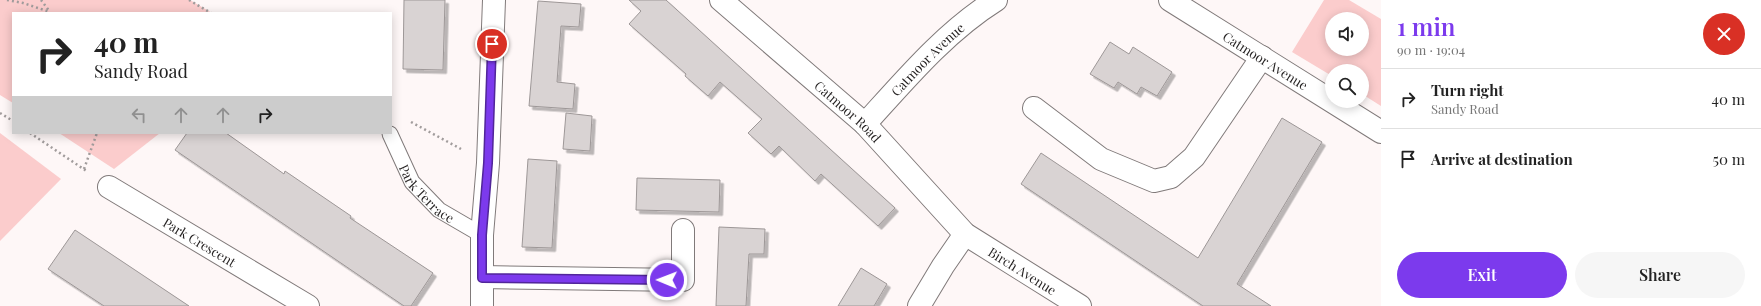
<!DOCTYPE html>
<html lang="en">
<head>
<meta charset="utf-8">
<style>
  body { margin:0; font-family:"Playfair Display",serif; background:#f6f6f6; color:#222; height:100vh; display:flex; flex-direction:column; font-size:15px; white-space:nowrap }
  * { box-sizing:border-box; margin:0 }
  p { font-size:13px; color:#767676 }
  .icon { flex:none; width:22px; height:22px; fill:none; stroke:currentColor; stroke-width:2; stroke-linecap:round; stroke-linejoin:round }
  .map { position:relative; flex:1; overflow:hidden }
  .panel { display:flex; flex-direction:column; background:#fff; width:380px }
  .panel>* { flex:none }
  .banner { position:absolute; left:12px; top:12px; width:380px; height:122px; border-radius:0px; box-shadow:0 2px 10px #0003; background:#fff; color:#222; overflow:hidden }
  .buttons { position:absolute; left:1325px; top:12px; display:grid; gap:8px }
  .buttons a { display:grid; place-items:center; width:44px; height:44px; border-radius:50%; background:#fff; box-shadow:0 2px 10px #0003; font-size:20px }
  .pin { position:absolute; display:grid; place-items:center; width:34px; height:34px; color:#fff; margin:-17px; border:2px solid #fff; border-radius:50%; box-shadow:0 1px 4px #0007 }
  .me { position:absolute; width:44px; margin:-22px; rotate:271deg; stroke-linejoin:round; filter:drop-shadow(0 0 3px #0008) }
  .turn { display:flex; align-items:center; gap:14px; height:84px; padding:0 16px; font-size:18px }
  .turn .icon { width:52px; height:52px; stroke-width:2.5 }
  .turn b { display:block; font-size:28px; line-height:34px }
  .lanes { display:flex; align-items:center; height:38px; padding:0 16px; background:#0003; justify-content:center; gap:20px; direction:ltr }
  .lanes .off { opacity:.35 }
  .round { display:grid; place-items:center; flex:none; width:42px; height:42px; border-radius:21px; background:#f6f6f6 }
  .head { display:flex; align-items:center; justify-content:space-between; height:68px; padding:0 16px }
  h1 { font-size:24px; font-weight:600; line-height:30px; color:#7c3aed }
  .action { display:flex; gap:8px; margin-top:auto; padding:8px 16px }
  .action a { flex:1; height:46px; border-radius:24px; background:#7c3aed; color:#fff; font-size:16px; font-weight:600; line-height:46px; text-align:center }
  .action a+a { background:#f6f6f6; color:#222 }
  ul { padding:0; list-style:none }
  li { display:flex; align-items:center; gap:12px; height:60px; padding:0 16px; border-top:1px solid #e0e0e0 }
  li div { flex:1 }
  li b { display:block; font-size:15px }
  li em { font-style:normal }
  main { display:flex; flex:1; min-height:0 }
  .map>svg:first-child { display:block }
  .green { fill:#fbcccc; fill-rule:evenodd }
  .building { fill:#d9d3d3; stroke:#9d9797; filter:url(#shadow) }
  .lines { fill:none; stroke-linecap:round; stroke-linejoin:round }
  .lane-casing { stroke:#807a7a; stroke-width:17 }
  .street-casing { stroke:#807a7a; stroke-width:24 }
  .path { stroke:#a19c9c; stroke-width:2.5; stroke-dasharray:2 3; stroke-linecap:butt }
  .lane { stroke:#fff; stroke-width:15 }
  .street { stroke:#fff; stroke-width:22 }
  .route-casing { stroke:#51269a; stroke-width:10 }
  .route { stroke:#7c3aed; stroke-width:7 }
  .labels { text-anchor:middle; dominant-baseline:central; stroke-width:3.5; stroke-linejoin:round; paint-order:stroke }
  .street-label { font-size:13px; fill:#221f1f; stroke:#fff }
</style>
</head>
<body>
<main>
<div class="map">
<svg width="1381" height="306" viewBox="0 0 1381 306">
  <defs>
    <filter id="shadow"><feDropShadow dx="3.5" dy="3.5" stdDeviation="0" flood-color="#0004"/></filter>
  </defs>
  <rect width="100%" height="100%" fill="#fef7f7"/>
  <g class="green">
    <polygon points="0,0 190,0 212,13 13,13 13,103 0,95"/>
    <path d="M1324,0H1349L1381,19V106L1362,94V71H1332V76L1292,52ZM1332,19H1362V49H1332Z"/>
    <polygon points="0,133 61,179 0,241"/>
    <polygon points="59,133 160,133 114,169"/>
  </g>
  <g class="building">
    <polygon points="404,0 445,0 443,70 403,69"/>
    <polygon points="629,0 666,0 895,208 878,226 821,174 815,181 779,146 771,154 748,133 762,119 720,82 708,96 685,76 686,74 629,24 641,11"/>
    <polygon points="538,1 581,4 579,27 561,26 557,82 575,84 573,109 529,106"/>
    <polygon points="1110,42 1129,54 1133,47 1172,72 1157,96 1141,87 1137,94 1118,82 1114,88 1090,74"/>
    <polygon points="566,113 592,116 590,151 563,149"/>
    <polygon points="1282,118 1322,142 1237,284 1271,306 1203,306 1021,184 1041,153 1198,258"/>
    <polygon points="187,133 226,133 284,174 285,171 351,216 350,218 433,273 411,306 404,306 175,150"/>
    <polygon points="528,159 557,161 552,248 522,247"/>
    <polygon points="637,178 720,180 719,212 636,210"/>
    <polygon points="719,227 765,229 764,254 749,254 746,306 716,306"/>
    <polygon points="75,230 189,306 104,306 48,269"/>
    <polygon points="861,268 887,284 874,306 838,306"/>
  </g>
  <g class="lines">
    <defs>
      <g id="lane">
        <path id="s1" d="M390,134L412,182L439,210L482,235"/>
      </g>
      <g id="street">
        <path id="s2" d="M721,0L865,124L965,234L1080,306"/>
        <path id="s3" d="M1170,0L1381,132"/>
        <polyline points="1034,108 1101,159 1154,181 1171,177 1194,157 1262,57"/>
        <path id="s4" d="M865,124C905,80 945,32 996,0"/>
        <path id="s5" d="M109,187L308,306"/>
        <polyline points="482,277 683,280 683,230"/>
        <polyline points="482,306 482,235 488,163 494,0"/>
        <polyline points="919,306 943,266 965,234"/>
      </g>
    </defs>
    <use href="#lane" class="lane-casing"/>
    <use href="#street" class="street-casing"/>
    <g class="path">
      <polyline points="7,0 23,3 50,12"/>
      <polyline points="41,0 50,12"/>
      <polyline points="189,0 211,13"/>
      <polyline points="0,113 13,121"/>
      <polyline points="411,122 461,149"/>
      <polyline points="30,133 88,172"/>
      <polyline points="84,169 97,133"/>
    </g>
    <use href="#lane" class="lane"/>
    <use href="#street" class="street"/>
  </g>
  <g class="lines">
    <defs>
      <polyline id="route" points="492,44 488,163 482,235 482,278 667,280"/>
    </defs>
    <use href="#route" class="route-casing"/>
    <use href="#route" class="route"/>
  </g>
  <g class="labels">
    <g class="street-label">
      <text stroke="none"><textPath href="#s3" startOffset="113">Catmoor Avenue</textPath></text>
      <text stroke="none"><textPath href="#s4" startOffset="90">Catmoor Avenue</textPath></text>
      <text stroke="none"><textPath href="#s2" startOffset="169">Catmoor Road</textPath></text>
      <text stroke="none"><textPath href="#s1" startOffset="71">Park Terrace</textPath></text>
      <text stroke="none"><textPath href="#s5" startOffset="106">Park Crescent</textPath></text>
      <text stroke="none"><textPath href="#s2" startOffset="407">Birch Avenue</textPath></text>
    </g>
  </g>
</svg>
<div class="buttons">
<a><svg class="icon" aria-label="sound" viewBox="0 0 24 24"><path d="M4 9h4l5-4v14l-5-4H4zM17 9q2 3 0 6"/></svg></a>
<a><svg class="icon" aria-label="search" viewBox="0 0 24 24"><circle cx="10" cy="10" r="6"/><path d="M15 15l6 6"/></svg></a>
</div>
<div class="pin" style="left:492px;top:44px;background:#d93025"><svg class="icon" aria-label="arrive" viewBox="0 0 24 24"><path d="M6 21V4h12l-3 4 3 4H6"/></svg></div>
<svg class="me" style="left:667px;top:280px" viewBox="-20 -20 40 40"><circle r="17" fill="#7c3aed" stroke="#fff" stroke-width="3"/><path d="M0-11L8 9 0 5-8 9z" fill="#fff"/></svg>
<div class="banner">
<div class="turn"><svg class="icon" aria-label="right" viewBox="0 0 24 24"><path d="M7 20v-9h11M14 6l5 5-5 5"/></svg><div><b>40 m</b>Sandy Road</div></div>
<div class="lanes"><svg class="icon off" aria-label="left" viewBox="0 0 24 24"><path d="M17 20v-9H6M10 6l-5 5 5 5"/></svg><svg class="icon off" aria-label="ahead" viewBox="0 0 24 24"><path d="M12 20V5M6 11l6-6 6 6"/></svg><svg class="icon off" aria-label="ahead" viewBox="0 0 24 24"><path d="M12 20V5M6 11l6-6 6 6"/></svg><svg class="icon" aria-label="right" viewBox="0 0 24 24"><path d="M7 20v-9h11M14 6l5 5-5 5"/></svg></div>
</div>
</div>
<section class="panel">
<div class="head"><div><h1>1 min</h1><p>90 m · 19:04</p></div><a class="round" style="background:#d93025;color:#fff"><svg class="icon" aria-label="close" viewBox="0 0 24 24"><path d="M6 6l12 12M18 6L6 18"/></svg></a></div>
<ul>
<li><svg class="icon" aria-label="right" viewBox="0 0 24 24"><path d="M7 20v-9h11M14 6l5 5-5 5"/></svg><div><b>Turn right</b><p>Sandy Road</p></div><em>40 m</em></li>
<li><svg class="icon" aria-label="arrive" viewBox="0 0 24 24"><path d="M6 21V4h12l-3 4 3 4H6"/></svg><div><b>Arrive at destination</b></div><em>50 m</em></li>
</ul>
<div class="action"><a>Exit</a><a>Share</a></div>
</section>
</main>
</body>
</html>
